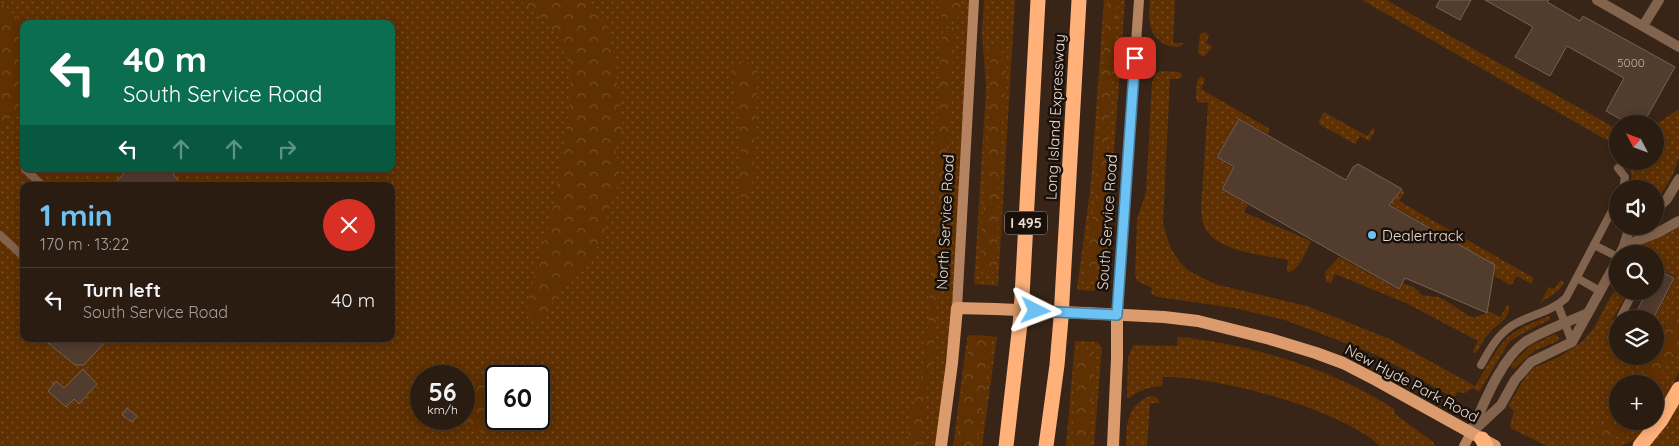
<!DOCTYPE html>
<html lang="en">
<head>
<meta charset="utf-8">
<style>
  body { margin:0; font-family:Quicksand,sans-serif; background:#32251a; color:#f1f3f6; height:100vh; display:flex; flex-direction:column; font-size:19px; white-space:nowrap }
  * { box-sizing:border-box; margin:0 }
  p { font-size:16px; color:#a5a19f }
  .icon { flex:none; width:28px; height:28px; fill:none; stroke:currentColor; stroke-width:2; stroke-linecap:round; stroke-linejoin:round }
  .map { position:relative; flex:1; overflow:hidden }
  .drawer { position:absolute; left:20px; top:182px; width:375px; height:160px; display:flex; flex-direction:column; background:#2a1c11; border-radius:10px; box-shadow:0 2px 12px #0003,0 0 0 1px #463a31 }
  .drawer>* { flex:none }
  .top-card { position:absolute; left:20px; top:20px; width:375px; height:152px; border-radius:10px; box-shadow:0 2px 12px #0003,0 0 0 1px #463a31; background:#0b6e4f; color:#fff; overflow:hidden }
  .needle { width:32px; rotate:311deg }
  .buttons { position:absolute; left:1609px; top:115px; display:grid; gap:10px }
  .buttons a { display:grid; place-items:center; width:55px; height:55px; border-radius:50%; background:#2a1c11; box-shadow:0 2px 12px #0003,0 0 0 1px #463a31; font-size:25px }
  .speed { position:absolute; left:410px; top:365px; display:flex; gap:10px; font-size:25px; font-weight:700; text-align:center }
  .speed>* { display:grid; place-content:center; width:65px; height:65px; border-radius:50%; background:#2a1c11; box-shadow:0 2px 12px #0003,0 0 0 1px #463a31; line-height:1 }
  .speed small { font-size:12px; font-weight:400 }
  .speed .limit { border:2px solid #111; border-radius:8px; background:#fff; color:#111 }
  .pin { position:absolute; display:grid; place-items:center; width:42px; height:42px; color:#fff; margin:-21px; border-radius:10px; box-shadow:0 2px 8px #0006 }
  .me { position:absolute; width:55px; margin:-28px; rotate:93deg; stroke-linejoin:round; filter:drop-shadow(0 0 4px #0008) }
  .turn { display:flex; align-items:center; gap:18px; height:105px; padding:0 20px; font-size:22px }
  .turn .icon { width:65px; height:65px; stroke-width:2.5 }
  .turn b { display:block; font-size:35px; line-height:42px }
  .lanes { display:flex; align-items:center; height:48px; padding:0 20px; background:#0003; justify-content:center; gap:25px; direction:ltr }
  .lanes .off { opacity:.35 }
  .round { display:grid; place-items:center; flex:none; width:52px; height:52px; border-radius:26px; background:#32251a }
  .summary { display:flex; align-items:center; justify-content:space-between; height:85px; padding:0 20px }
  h1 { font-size:30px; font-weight:800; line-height:38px; color:#6ec2f3 }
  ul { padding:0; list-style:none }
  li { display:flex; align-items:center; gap:15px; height:65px; padding:0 20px; border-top:1px solid #463a31 }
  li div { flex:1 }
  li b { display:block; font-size:19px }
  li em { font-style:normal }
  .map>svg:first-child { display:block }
  .grass { fill:url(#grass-dots); fill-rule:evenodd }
  .forest { fill:url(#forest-crowns) }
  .building { fill:#513c2e; stroke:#776152 }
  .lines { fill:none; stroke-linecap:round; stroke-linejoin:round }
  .lane { stroke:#82634d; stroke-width:8 }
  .street { stroke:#82634d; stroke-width:10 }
  .secondary { stroke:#b58360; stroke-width:10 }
  .primary { stroke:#db9b6d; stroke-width:12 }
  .highway { stroke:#ffb179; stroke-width:15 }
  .primary-bridge { stroke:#db9b6d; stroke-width:12 }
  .route-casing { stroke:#487e9e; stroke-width:12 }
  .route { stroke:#6ec2f3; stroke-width:9 }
  .poi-dot { fill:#6ec2f3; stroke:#19100a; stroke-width:2 }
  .labels { text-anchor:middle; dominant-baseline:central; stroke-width:5; stroke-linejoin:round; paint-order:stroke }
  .number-label { font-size:12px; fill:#c2b3a9 }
  .shield { fill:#19100a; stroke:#aa9e96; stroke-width:1 }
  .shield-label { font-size:14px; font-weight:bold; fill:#e8dbd2 }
  .street-label { font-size:15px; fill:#e8dbd2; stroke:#19100a }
  .poi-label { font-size:15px; fill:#e8dbd2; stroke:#19100a; text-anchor:start }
</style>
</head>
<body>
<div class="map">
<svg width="1679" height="446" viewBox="0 0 1679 446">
  <defs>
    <pattern id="grass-dots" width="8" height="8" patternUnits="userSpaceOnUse" patternTransform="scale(1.25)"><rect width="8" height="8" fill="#5f3002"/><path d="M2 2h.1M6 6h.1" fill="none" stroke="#764d26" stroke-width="1.8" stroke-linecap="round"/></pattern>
    <pattern id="forest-crowns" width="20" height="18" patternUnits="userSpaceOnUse" patternTransform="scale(1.25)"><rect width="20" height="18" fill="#5f3002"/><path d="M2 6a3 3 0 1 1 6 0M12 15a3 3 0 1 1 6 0" fill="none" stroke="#764d26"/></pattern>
  </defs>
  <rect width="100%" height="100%" fill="#382517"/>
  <g class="grass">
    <path d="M0,0H974L957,308L941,446H0ZM24,24H391V169H24ZM24,186H391V339H24ZM421,376H464V419H421ZM496,376H539V419H496Z"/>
    <polygon points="984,0 1015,0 998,286 974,284 986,88 982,33"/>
    <polygon points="1104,0 1125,0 1107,249 1098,287 1094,291 1077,290 1091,182"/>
    <path d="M1150,0H1175L1173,43H1183V45C1178,48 1172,47 1167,45C1148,38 1148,17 1150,0Z"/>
    <polygon points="1362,0 1386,0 1617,129 1617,146"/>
    <polygon points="1206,32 1209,36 1206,43 1212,47 1204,57 1198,53 1200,34"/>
    <path d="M1161,71L1179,72L1182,74V77L1179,79H1170L1163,223L1170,247L1179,261L1189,271L1215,284L1307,306L1390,339L1475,386C1485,370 1494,350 1508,337C1519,327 1535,322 1549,316L1551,319L1523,333L1509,342L1479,392L1473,388L1465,393L1457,392L1454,398L1379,356L1285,320L1234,308L1158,297L1151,294L1152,288L1137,281L1135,275L1137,219L1146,192L1152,83L1155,74Z"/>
    <path d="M1201,76L1205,79L1201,89L1270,129L1268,134L1239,118L1216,157L1233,168L1221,189L1248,205L1244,212L1311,241C1306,251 1300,271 1288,272L1287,269L1288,260C1264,255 1215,252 1204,226C1202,221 1202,215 1201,210L1208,103L1198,102L1196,99L1197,81Z"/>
    <path d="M1679,109V157C1676,170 1666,191 1655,199V189H1628C1632,180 1633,176 1629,168L1632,161H1655V125Z"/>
    <polygon points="1324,112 1367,136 1373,127 1375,131 1369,141 1360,136 1355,144 1319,124 1319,121"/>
    <polygon points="1403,189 1404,194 1399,201 1534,278 1531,284 1517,276 1512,284 1509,285 1494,275 1495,265 1390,204"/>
    <polygon points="1679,227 1679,373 1655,416 1655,384 1618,384 1618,421 1651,421 1640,437 1622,446 1547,446 1512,429 1510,425 1514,411 1508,406 1524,379 1533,368 1559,357 1583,341 1594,328 1612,294 1617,290 1623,293 1624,299 1613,319 1617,321 1618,356 1655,356 1654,319 1676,277 1655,267 1655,254 1633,254 1640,245 1667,234"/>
    <polygon points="1339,257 1399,290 1403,283 1414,287 1422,295 1438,297 1446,301 1469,316 1476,317 1487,313 1488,311 1500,317 1508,304 1509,311 1505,319 1493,329 1485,338 1477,352 1474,353 1473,350 1478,341 1406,303 1335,274 1331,283 1326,282 1325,272"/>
    <polygon points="1561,280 1564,283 1558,291 1540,303 1549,287 1554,289"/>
    <polygon points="1555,334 1559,338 1558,341 1534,351 1514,369 1510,366 1531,345"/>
    <polygon points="970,335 997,337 982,446 953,446 967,338"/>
    <path d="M1178,337C1248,343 1336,370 1394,409L1395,414L1433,442L1435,446H1380C1341,409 1216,376 1163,377L1162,386C1149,387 1139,390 1129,398L1127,397L1128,358L1133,345L1177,346Z"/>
    <polygon points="1075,341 1097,342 1102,347 1094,446 1066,446"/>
    <path d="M1150,396L1156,397L1160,403H1150L1147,446H1126C1127,423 1126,407 1150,396Z"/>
    <polygon points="1679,397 1679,446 1648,446 1655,440"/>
  </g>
  <g class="forest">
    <polygon points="520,0 590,0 608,29 612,45 623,127 616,149 620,181 609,209 604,235 590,260 558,293 547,313 538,319 531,318 527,310 530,293 553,208 570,105 571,74 566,54 559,38 544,21"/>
    <polygon points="942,0 961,0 960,16 941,26"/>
    <polygon points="1107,0 1118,0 1109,106 1103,215 1096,271 1093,280 1086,288 1085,263 1095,202"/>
    <polygon points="0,1 18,19 27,24 24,24 24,103 0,128"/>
    <polygon points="955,27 934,348 925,396 921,446 907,446 912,410 922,375 929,318 940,64 943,30"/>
    <polygon points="999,46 1006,56 1005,86 998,173 997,265 993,272 988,276 983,273 979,264 988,147 991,49"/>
    <path d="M737,62H746L758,70L752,189L750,195L744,197L740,196C738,187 741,164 741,153C740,124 737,95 730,67L732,64Z"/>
    <polygon points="1679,308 1679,347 1655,385 1655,384 1637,384 1649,361 1655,356 1655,335 1670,326"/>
    <polygon points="970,335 992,336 981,418 976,446 956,446"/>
    <polygon points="1078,347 1082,347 1098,360 1093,367 1094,376 1087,446 1072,446"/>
    <path d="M505,363L526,367L522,376H496V419H500L492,433C480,433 465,427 458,419H464V399L486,373Z"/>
    <path d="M1617,411L1618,421H1633C1625,433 1614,442 1599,439L1592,430L1595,426L1607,423Z"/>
  </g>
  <g class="building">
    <polygon points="1440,0 1471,0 1460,20 1436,7"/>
    <polygon points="1485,0 1549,0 1547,2 1580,21 1583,16 1675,67 1643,124 1629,124 1606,111 1624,78 1567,46 1550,76 1515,57 1533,27"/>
    <polygon points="1239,119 1346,180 1353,167 1358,164 1402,189 1389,205 1495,265 1487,313 1405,278 1399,289 1222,189 1234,167 1217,157"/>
    <polygon points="128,169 179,169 173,174 178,180 173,186 112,186"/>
    <polygon points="1658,270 1674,278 1653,319 1637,319 1634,317 1647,291 1655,291 1655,276"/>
    <polygon points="43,339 108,339 84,365 75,365"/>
    <polygon points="83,369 97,384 79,404 74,399 66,407 48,391 56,381 64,388"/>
    <polygon points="127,408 137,416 132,422 122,415"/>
  </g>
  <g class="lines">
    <g class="lane">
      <polyline points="1618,168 1625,177 1623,189"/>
      <polyline points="25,169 43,186"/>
      <polyline points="0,235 24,257"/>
      <polyline points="1594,245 1618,257"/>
      <polyline points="1608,276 1618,281"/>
      <polyline points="1577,278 1600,291"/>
      <polyline points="1558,305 1572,342"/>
      <polyline points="1621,316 1634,291"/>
      <path d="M1481,365C1489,351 1496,337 1510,327C1527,315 1550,313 1566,298L1618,199"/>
    </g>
    <g class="street">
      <polyline points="1597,0 1679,47"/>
      <polyline points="1643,26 1659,0"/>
      <polyline points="1655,210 1667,199 1679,179"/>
      <polyline points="1624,246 1659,232 1679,221"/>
      <polyline points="1620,254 1624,246 1630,226"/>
      <path d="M1472,430C1484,403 1501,359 1525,342C1544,330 1568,322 1588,313"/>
      <polyline points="1471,433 1501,405 1515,380 1531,362 1572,342 1618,259"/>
    </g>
    <g class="secondary">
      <polyline points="957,308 974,0"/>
      <polyline points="1117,315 1139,0"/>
      <polyline points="1464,446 1471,433"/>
    </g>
    <g class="primary">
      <polyline points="1085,313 1164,317 1198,321 1270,339 1316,353 1343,363 1376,380 1495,446"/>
      <polyline points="941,446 952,363 957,308 995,309"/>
      <polyline points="1113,446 1117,358 1117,315"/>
    </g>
    <g class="highway">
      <polyline points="1482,439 1486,446"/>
      <polyline points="1006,446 1021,315 1038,0"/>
      <polyline points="1046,446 1057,365 1061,318 1079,0"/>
      <polyline points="1640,446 1661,420 1679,389"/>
    </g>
    <polyline class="primary-bridge" points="995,309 1085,313"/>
  </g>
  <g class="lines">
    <defs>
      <polyline id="route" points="1036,311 1117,315 1135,58"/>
    </defs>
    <use href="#route" class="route-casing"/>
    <use href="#route" class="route"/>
  </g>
  <circle class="poi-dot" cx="1372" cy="235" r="5"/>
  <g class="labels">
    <g class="number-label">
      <text x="1631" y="62">5000</text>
    </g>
    <rect class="shield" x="1005" y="211.5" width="42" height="23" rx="4"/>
    <g class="shield-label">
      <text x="1026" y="223">I 495</text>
    </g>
    <g class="street-label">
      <text transform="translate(1055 117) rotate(-87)">Long Island Expressway</text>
      <text transform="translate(945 222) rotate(-87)">North Service Road</text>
      <text transform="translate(1107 222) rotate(-86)">South Service Road</text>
      <text transform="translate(1412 383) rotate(28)">New Hyde Park Road</text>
    </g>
    <g class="poi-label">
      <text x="1382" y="235">Dealertrack</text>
    </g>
  </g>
</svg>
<div class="buttons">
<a><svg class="needle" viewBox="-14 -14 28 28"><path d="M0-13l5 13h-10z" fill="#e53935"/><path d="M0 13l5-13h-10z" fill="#a5a19f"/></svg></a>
<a><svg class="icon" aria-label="sound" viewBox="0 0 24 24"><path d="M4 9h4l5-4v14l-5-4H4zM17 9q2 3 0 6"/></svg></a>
<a><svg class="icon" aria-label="search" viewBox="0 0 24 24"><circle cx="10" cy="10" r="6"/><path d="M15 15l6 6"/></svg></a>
<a><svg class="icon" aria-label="layers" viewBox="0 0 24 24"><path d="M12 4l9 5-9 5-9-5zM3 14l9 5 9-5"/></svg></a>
<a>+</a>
</div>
<div class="speed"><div>56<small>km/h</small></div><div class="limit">60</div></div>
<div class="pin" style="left:1135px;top:58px;background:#d93025"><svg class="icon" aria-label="arrive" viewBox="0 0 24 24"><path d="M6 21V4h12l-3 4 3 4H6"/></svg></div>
<svg class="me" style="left:1036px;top:311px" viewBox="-20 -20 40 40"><path d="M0-17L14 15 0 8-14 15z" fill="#6ec2f3" stroke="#fff" stroke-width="4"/></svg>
<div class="top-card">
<div class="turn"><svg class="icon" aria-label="left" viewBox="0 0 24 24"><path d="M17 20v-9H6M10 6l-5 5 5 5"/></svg><div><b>40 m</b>South Service Road</div></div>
<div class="lanes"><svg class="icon" aria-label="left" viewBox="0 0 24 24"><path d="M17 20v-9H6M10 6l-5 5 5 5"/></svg><svg class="icon off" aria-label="ahead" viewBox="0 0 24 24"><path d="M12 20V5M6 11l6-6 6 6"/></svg><svg class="icon off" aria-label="ahead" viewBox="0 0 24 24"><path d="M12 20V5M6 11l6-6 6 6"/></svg><svg class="icon off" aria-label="right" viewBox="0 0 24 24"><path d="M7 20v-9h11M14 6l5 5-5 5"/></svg></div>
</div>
<section class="drawer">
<div class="summary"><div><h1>1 min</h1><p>170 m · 13:22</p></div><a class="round" style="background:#d93025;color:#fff"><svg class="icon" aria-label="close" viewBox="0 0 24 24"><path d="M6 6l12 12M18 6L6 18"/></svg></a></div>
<ul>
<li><svg class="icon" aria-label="left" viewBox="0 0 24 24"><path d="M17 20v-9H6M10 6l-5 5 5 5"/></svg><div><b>Turn left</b><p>South Service Road</p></div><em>40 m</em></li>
</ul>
</section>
</div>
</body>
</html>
